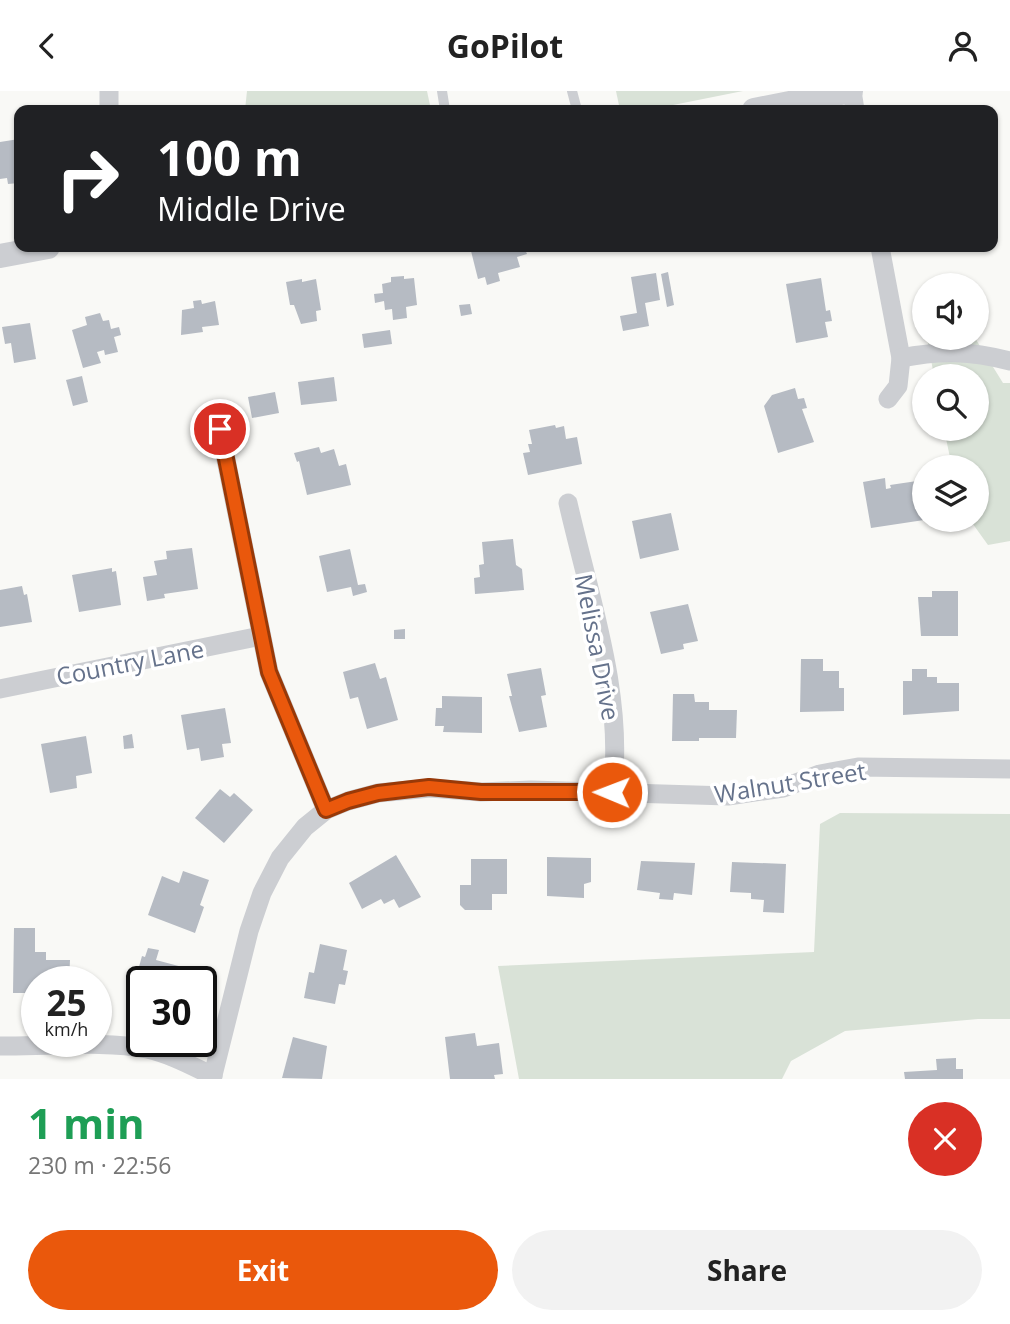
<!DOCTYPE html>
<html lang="en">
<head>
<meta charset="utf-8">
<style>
  body { margin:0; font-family:"Open Sans",sans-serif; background:#f2f2f2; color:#222; height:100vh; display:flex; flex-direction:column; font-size:26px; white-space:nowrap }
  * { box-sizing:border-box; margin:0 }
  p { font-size:23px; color:#767676 }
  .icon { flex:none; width:38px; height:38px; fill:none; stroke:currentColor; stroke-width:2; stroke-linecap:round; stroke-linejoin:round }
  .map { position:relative; height:988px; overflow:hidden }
  .details { display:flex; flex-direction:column; background:#fff; flex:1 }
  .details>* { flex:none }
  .top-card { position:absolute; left:14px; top:14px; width:984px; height:147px; border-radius:14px; box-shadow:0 2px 5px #0004; background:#202124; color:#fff; overflow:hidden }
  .controls { position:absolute; left:912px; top:182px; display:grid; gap:14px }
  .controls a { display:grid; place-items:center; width:77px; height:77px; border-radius:50%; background:#fff; box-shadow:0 2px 5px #0004; font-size:35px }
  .speed { position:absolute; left:21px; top:875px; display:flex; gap:14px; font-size:35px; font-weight:700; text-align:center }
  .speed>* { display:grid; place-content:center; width:91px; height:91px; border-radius:50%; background:#fff; box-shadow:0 2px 5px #0004; line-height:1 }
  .speed small { font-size:18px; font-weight:400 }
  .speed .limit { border:4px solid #111; border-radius:10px; background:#fff; color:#111 }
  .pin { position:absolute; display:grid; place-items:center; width:60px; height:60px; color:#fff; margin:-30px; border:4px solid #fff; border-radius:50%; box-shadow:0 2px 7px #0007 }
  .me { position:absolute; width:77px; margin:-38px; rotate:271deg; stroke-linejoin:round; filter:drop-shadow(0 0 5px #0008) }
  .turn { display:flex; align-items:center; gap:24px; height:147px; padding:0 28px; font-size:32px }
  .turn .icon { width:91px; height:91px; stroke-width:2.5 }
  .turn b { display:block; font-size:49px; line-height:60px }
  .round { display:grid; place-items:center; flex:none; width:74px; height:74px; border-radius:37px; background:#f2f2f2 }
  .headline { display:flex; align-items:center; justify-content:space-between; height:119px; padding:0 28px }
  h1 { font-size:42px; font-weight:700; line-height:52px; color:#1e9e55 }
  .button { display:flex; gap:14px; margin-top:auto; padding:14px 28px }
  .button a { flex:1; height:80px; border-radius:42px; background:#ea580c; color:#fff; font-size:28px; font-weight:700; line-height:80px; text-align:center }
  .button a+a { background:#f2f2f2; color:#222 }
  header { display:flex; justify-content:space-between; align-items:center; height:91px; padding:0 28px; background:#fff; font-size:32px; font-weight:700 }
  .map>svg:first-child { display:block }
  .green { fill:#d9e2d7 }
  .building { fill:#b6bbc3 }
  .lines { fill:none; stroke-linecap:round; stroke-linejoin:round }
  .service { stroke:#ccced2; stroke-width:10 }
  .minor { stroke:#ccced2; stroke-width:19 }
  .tertiary { stroke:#ccced2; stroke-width:24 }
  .route-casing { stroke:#983908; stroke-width:18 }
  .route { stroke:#ea580c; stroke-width:12 }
  .labels { text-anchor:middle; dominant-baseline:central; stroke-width:7; stroke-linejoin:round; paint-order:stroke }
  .street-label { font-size:24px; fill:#65728b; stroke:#fff }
</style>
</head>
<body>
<header><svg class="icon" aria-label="back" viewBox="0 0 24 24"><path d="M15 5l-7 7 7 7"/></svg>GoPilot<svg class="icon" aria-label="person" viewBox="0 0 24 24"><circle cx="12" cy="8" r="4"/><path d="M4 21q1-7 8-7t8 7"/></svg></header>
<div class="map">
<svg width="1010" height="988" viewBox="0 0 1010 988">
  <rect width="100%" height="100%" fill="#f9f9f6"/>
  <g class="green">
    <polygon points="247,0 427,0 431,19 245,19"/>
    <polygon points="616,0 743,0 648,19 620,19"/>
    <polygon points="927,247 975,247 1003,292 1010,292 1010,450 988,454 970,429 976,429 976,376 952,376 944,338 976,338 976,285 934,285"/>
    <polygon points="840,722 1010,723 1010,928 978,928 845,940 791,970 782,988 519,988 498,875 814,861 820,733"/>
  </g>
  <g class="building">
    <polygon points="19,48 19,92 8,93 7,87 0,88 0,51"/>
    <polygon points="470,156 524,156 527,163 517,166 520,176 498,182 500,190 487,194 485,186 478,188"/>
    <polygon points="668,181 674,214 667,216 661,183"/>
    <polygon points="656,182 660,209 645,212 649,235 623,240 620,225 637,222 631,186"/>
    <polygon points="404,185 404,188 414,187 417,214 406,216 407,227 393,229 392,218 385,219 384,210 375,212 374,203 383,202 382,193 391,191 391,186"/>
    <polygon points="821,187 826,220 830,219 832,230 825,231 828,246 796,252 786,193"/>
    <polygon points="302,188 302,191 316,188 321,219 316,220 317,230 301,233 294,214 290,214 286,191"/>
    <polygon points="201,209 202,213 215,210 219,234 202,236 203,241 181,244 182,219 194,217 193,210"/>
    <polygon points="470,213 472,223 461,225 459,214"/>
    <polygon points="100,222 103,230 109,229 111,238 119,236 121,244 114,246 118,261 105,264 104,259 97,261 101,272 83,277 72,239 87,234 85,226"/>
    <polygon points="30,232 36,268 14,272 11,252 5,253 2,236"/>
    <polygon points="390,239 392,253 364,257 362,243"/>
    <polygon points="82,285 88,311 73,315 66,289"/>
    <polygon points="334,286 337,310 301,314 298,291"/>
    <polygon points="795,297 798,308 804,307 807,317 802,318 814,351 778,362 764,315 772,304"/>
    <polygon points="275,301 279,322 252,327 248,306"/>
    <polygon points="555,334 556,337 564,335 566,348 577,346 582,373 528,384 523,362 530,361 528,353 532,353 529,339"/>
    <polygon points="319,356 321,362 334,358 339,375 346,373 351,394 307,404 299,370 297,371 294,362"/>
    <polygon points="885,387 886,398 891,397 890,394 917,390 924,392 924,429 871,437 863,391"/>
    <polygon points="671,422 679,459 640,468 632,430"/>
    <polygon points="513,448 516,474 522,478 524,499 475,503 474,487 480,486 479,474 484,473 482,451"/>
    <polygon points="192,457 198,498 164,503 165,507 147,510 143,486 157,484 154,470 167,468 166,460"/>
    <polygon points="350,458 358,494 365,493 367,501 353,505 351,496 327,501 319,465"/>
    <polygon points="112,477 112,481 116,480 121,514 79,521 72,484"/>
    <polygon points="22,495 24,504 27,503 32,531 0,536 0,499"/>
    <polygon points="932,500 958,500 958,545 921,545 918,506 932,506"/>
    <polygon points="688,513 698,550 683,553 684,558 661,563 650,521"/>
    <polygon points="405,538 405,548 394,548 394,539"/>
    <polygon points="801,568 823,568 823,580 839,580 839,597 844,597 844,620 800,621"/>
    <polygon points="375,572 380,588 386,586 398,629 367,638 358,606 350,608 343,581"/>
    <polygon points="541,577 546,604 541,605 547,636 519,641 509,605 512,605 507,583"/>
    <polygon points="912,578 927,578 927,586 937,586 937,592 959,592 959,620 903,624 903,590 912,590"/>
    <polygon points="673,603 694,603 695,611 709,611 709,619 737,619 736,647 699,647 699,650 672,650"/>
    <polygon points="442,605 482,606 482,642 443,641 444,635 435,635 436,617 442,617"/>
    <polygon points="225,617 231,652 222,653 224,666 201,670 199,657 187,659 181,624"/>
    <polygon points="132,643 134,657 124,658 123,645"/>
    <polygon points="86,645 92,682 76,685 77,697 50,702 41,653"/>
    <polygon points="220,698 230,706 234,702 253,719 224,752 195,727"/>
    <polygon points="396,764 421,806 399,817 394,808 384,813 381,808 362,818 349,792"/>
    <polygon points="547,766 591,767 591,791 584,793 584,807 547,805"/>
    <polygon points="471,768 507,768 507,803 492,803 492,819 465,819 460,814 460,794 471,794"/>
    <polygon points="641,770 695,772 692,804 674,802 673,809 659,808 660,802 637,799"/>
    <polygon points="732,771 786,773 784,822 763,821 764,809 751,808 751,802 730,801"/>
    <polygon points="183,780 209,789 200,814 204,816 195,842 148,824 162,785 179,792"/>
    <polygon points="14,837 35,837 35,861 46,861 46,869 70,869 69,891 37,891 37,902 13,902"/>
    <polygon points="320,853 347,859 343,879 348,880 345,894 339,893 335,913 304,907 309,881 314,882"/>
    <polygon points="148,857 159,859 156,869 186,877 182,891 142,891 142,904 132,901 142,865 145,866"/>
    <polygon points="475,942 477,955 499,952 503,983 494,984 495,988 450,988 445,946"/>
    <polygon points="293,946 327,955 322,988 282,987"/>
    <polygon points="956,967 956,978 963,978 963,988 905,988 904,981 937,979 936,968"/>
  </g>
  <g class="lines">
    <g class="service">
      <polyline points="442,0 445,19"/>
      <polyline points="572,0 577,19"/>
    </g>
    <g class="minor">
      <polyline points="852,0 855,19"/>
      <polyline points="109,19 109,0"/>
      <polyline points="880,156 901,267 898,295 888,308"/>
      <path d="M901,267C940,259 971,260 1010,270"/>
      <polyline points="220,339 269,581 326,719"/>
      <path d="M568,412C589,505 625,606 612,701"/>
      <polyline points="0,598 261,545"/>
      <path d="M0,955C45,956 104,949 147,958C170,963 192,975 213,985"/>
      <polyline points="212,988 249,840 262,802 280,767 305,736 326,719 348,710 378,702 430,697 481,701 531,699 728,705 783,697 820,683 858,676 1010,678"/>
    </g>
    <g class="tertiary">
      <polyline points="754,19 851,0"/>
      <polyline points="0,165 48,156"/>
    </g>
  </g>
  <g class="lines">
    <defs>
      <polyline id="route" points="220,338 269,581 326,719 348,710 378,702 429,696 481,701 612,701"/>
    </defs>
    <use href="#route" class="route-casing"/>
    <use href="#route" class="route"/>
  </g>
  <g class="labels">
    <g class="street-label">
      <text transform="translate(598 556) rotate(79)">Melissa Drive</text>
      <text transform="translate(130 571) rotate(-11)">Country Lane</text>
      <text transform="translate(790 691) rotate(-9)">Walnut Street</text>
    </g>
  </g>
</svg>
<div class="controls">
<a><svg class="icon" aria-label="sound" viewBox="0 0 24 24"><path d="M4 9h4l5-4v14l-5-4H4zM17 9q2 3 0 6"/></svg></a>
<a><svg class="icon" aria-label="search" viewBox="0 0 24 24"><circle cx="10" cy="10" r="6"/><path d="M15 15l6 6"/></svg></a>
<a><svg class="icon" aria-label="layers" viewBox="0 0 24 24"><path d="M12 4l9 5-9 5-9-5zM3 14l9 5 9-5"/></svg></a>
</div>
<div class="speed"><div>25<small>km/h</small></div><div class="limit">30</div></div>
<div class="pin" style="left:220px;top:338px;background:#d93025"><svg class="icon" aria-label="arrive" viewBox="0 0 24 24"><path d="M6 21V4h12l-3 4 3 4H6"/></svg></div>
<svg class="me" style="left:612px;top:701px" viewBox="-20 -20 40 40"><circle r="17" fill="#ea580c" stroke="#fff" stroke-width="3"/><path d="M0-11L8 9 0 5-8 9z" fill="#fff"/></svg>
<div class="top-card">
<div class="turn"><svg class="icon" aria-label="right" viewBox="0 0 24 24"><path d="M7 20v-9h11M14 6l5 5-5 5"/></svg><div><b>100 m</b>Middle Drive</div></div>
</div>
</div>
<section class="details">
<div class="headline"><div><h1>1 min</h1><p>230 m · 22:56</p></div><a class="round" style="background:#d93025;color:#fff"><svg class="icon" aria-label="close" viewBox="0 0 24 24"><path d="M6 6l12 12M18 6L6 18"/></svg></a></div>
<div class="button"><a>Exit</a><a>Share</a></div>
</section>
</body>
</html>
